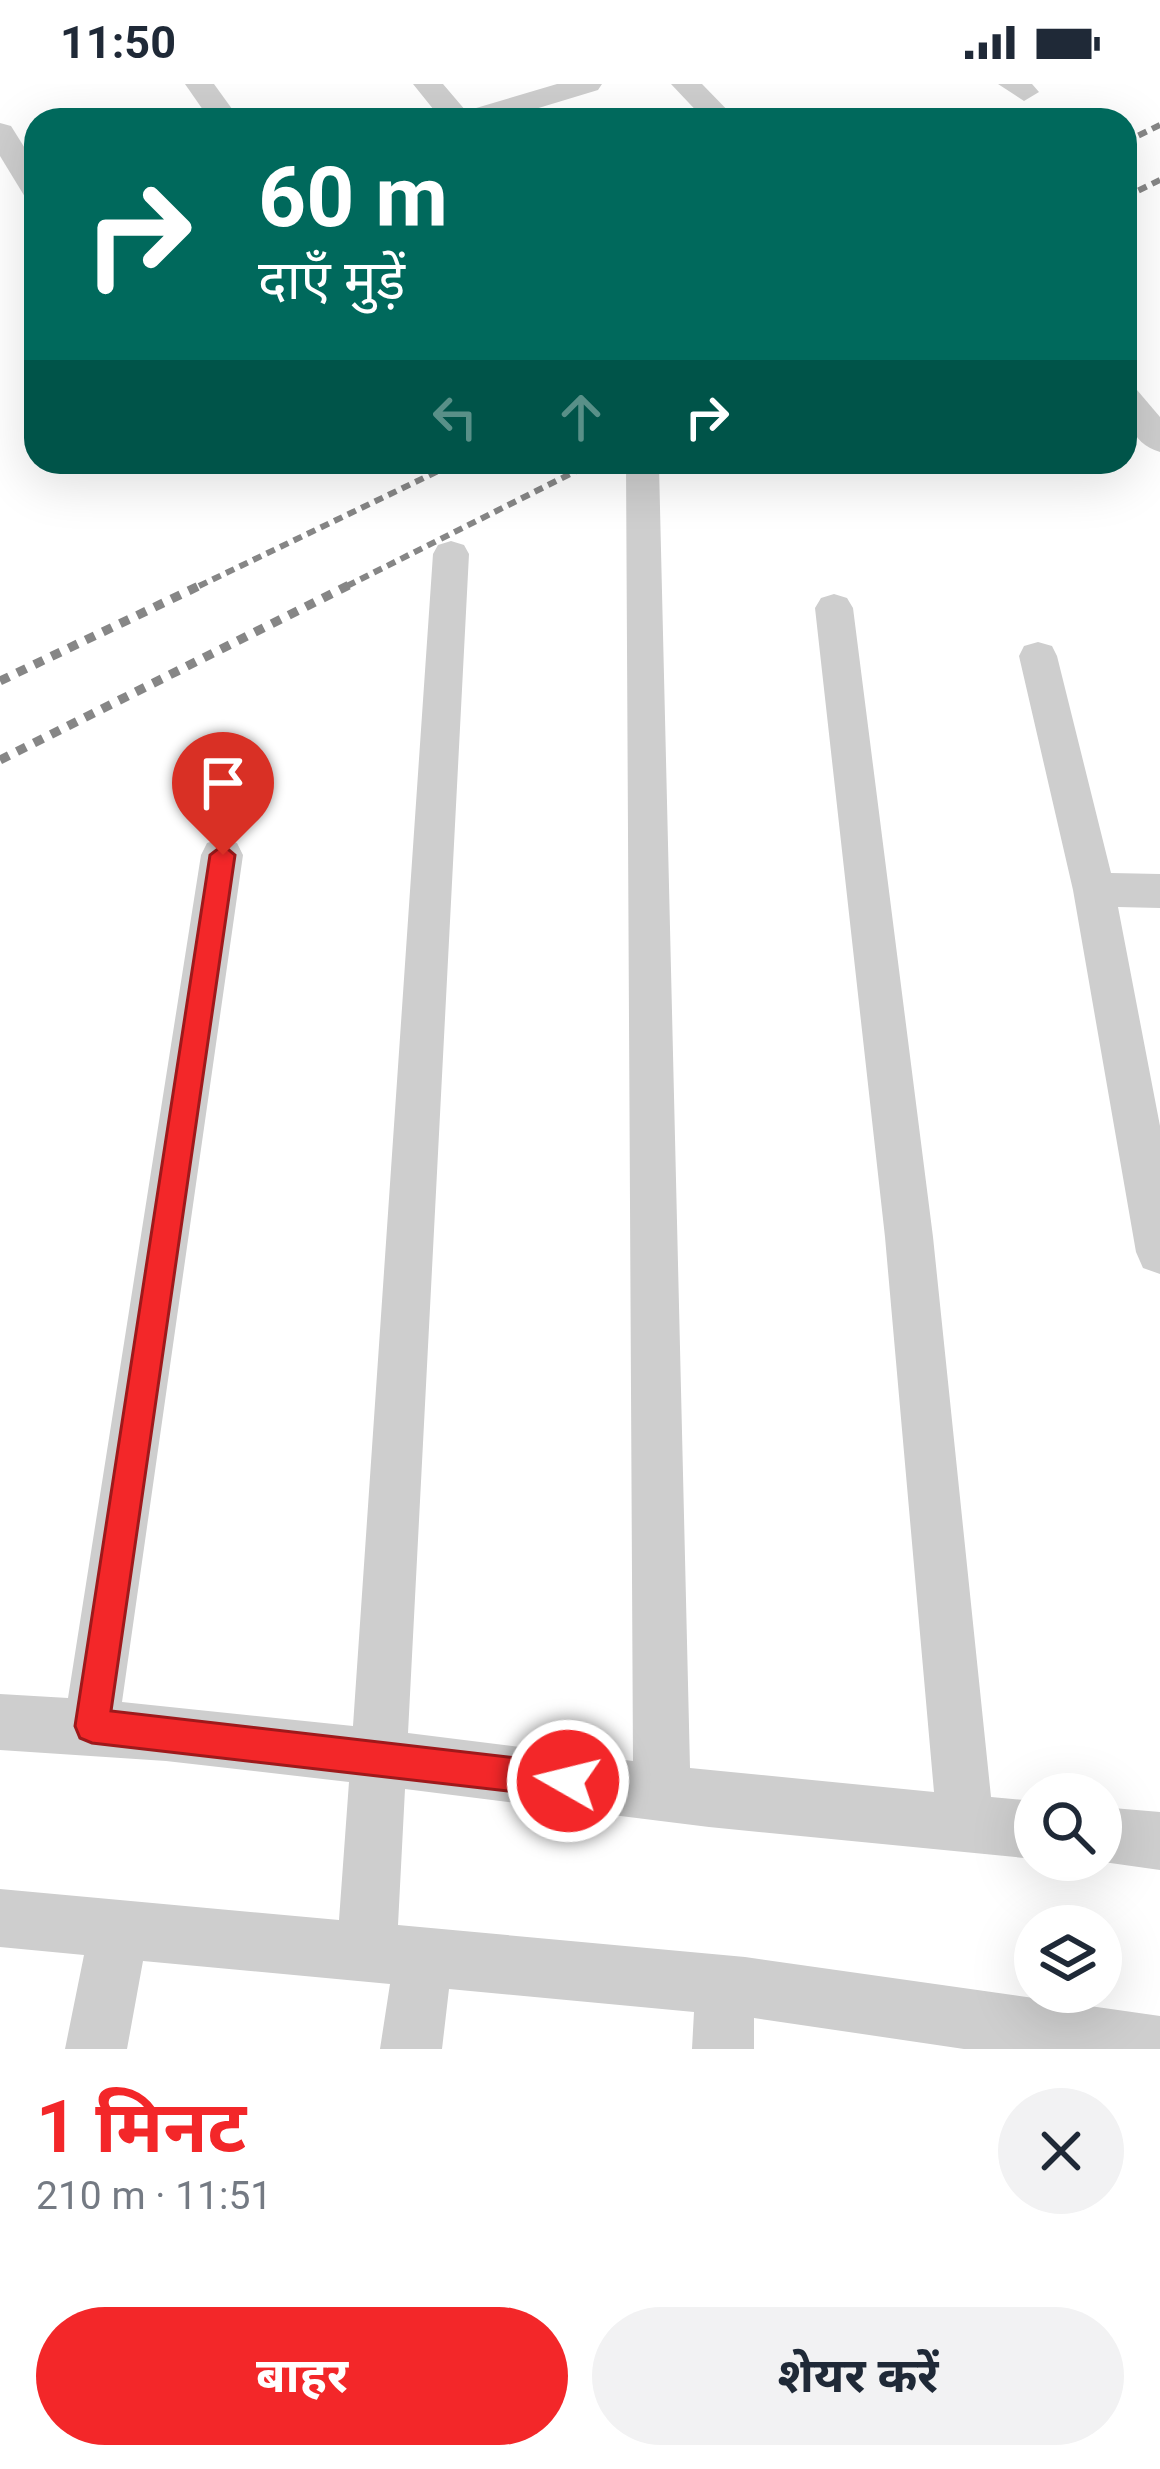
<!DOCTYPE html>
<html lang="hi">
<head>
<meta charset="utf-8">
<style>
  body { margin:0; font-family:Roboto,"Noto Sans Devanagari",sans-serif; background:#f2f2f3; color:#1f2937; height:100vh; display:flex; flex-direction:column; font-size:45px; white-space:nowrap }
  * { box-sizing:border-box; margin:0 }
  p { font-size:39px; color:#747a83 }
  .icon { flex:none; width:66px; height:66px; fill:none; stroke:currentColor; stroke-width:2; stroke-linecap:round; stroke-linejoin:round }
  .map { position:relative; height:1965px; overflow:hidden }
  .details { display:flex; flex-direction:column; background:#fff; flex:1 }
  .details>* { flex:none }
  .top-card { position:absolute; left:24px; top:24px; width:1113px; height:366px; border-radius:36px; box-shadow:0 12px 48px #0002; background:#00695c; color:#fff; overflow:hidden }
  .fabs { position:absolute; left:1014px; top:1689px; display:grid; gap:24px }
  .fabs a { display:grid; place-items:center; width:108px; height:108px; border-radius:50%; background:#fff; box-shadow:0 12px 48px #0002; font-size:60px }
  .pin { position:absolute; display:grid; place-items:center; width:102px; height:102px; color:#fff; margin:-123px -51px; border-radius:50% 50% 50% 0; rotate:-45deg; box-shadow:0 0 12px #0007 }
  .pin .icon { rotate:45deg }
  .me { position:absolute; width:132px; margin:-66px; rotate:278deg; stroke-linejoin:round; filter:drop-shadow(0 0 9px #0008) }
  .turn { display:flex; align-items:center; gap:42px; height:252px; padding:0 36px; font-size:54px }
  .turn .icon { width:156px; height:156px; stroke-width:2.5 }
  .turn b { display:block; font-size:84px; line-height:102px }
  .lanes { display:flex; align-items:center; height:114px; padding:0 36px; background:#0003; justify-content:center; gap:60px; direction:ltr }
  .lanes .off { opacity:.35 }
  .round { display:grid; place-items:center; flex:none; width:126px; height:126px; border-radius:63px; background:#f2f2f3 }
  .summary { display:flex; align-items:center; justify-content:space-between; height:204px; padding:0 36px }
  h1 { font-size:72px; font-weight:700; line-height:90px; color:#f32729 }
  .action { display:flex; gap:24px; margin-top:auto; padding:24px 36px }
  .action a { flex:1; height:138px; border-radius:72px; background:#f32729; color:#fff; font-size:48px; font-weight:700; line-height:138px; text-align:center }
  .action a+a { background:#f2f2f3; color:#1f2937 }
  .status { display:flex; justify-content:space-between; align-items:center; height:84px; padding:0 60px; background:#fff; direction:ltr }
  .status svg { height:33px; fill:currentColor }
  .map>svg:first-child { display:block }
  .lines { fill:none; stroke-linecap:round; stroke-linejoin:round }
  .minor { fill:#cecece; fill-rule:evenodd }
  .rail-far1 { stroke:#868686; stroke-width:6; stroke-dasharray:9 6; stroke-linecap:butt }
  .rail { stroke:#868686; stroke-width:9; stroke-dasharray:10 9; stroke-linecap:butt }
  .route { fill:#f32729; stroke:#9e191b; stroke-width:3 }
</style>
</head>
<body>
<div class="status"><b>11:50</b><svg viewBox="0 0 49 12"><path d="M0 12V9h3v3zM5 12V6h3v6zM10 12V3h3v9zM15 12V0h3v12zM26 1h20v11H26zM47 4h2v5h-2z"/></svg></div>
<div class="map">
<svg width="1160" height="1965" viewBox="0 0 1160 1965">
  <rect width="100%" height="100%" fill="#fff"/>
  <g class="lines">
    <g class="minor">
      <polygon points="185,0 214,0 240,36 210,36"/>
      <polygon points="413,0 443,0 466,27 557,0 602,0 598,6 499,36 442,36"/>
      <polygon points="671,0 702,0 737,36 705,36"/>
      <polygon points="998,0 1032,0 1039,8 1024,17"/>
      <polygon points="0,39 11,42 36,82 36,115 25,113 0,72"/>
      <path d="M1125,303L1137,306L1160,333V368C1129,359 1125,331 1125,303Z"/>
      <polygon points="626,378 656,378 659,382 690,1684 934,1708 885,1153 815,524 821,514 834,510 847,514 853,524 933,1153 991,1713 1035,1717 1035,1775 709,1743 405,1705 398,1841 745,1873 1160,1932 1160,1965 964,1965 754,1934 754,1965 692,1965 694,1928 449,1905 442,1965 380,1965 390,1900 143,1877 127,1965 65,1965 84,1871 0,1863 0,1805 339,1836 349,1698 166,1677 0,1666 0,1610 68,1614 201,771 207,759 222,754 237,759 243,771 122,1618 353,1642 433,470 438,461 451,457 464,461 469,470 408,1649 633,1677"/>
      <polygon points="1038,558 1052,562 1057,572 1111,789 1160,790 1160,824 1118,823 1160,1042 1160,1190 1143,1184 1136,1168 1073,806 1019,572 1024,562"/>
      <polygon points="1101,1723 1160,1728 1160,1786 1089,1776 1101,1776"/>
    </g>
    <g class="rail-far1">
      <polyline points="1125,58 1160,41"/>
      <polyline points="1125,113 1160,96"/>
      <polyline points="199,502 457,378"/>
      <polyline points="347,502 594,378"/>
    </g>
    <g class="rail">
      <polyline points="0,597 205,499"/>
      <polyline points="0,676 353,499"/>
    </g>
  </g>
  <polygon class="route" points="223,761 235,771 111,1627 568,1680 580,1685 585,1697 580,1709 568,1714 92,1659 80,1654 75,1642 210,771"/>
</svg>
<div class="fabs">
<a><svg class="icon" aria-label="search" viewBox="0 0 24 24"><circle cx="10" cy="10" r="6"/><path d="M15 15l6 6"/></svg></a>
<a><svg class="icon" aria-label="layers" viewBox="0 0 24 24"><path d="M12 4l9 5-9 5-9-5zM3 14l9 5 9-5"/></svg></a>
</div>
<div class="pin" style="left:223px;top:771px;background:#d93025"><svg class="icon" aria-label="arrive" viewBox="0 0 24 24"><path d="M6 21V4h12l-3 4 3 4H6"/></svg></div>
<svg class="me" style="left:568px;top:1697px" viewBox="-20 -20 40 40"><circle r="17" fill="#f32729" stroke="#fff" stroke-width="3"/><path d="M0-11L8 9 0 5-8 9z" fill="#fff"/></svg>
<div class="top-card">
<div class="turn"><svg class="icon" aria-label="right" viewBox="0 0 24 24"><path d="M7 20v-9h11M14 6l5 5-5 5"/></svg><div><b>60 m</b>दाएँ मुड़ें</div></div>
<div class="lanes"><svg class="icon off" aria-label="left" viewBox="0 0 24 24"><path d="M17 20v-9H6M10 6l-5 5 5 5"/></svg><svg class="icon off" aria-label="ahead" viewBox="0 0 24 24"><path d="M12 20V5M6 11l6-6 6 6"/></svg><svg class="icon" aria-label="right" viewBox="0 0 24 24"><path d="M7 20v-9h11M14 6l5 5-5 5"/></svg></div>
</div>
</div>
<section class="details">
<div class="summary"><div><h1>1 मिनट</h1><p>210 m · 11:51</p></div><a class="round"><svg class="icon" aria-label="close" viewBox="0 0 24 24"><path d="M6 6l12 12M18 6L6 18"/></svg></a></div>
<div class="action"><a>बाहर</a><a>शेयर करें</a></div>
</section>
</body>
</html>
